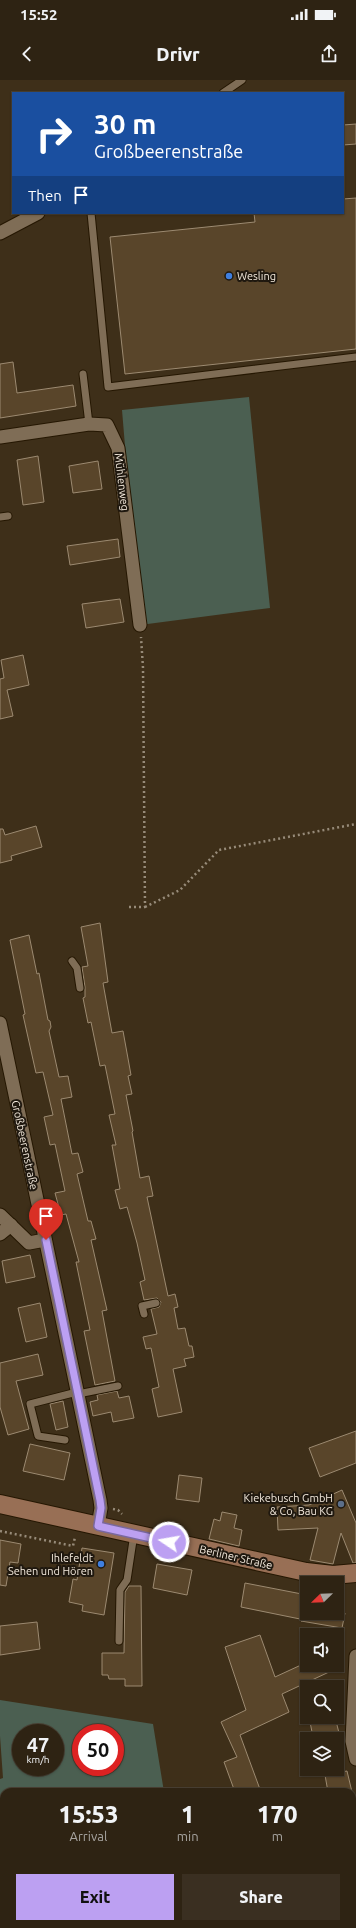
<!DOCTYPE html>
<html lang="en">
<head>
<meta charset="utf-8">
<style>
  body { margin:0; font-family:Ubuntu,sans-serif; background:#3a2f21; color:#f1f3f6; height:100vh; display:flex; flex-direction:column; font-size:15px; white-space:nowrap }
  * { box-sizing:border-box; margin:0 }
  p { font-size:13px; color:#a7a4a0 }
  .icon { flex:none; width:22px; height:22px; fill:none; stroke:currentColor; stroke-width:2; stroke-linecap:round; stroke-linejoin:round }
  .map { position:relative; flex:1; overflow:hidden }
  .details { position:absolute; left:0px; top:1708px; width:356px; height:140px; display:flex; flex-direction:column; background:#2e2313; border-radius:12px 12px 0 0; box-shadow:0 1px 3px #0004,0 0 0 1px #494033 }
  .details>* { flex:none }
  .top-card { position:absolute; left:12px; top:12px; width:332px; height:122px; border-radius:0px; box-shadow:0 1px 3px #0004,0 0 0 1px #494033; background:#1a4fa0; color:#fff; overflow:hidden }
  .needle { width:26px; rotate:247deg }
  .controls { position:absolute; left:300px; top:1496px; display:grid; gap:8px }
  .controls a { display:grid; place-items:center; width:44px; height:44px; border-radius:0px; background:#2e2313; box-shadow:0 1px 3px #0004,0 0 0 1px #494033; font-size:20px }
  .speed { position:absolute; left:12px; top:1644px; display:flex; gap:8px; font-size:20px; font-weight:700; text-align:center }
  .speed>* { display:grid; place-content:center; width:52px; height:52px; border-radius:50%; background:#2e2313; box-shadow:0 1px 3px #0004,0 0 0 1px #494033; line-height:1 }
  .speed small { font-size:10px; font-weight:400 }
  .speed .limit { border:6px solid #d22; background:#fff; color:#111 }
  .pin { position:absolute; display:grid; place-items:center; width:34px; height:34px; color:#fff; margin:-41px -17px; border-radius:50% 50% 50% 0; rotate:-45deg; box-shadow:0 0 4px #0007 }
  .pin .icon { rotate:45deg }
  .me { position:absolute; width:44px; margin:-22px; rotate:282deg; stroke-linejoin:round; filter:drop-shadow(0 0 3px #0008) }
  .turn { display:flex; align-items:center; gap:14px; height:84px; padding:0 16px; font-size:18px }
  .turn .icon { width:52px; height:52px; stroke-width:2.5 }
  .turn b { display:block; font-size:28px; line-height:34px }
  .then { display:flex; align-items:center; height:38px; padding:0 16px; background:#0003; gap:8px; font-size:15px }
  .eta { display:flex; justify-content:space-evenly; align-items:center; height:68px; text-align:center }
  .eta b { font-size:24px; font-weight:800; line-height:28px }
  .cta { display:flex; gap:8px; margin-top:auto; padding:8px 16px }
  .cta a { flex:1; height:46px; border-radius:0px; background:#bca0f2; color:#111; font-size:16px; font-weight:800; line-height:46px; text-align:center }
  .cta a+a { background:#3a2f21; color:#f1f3f6 }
  .status { display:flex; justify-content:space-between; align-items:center; height:28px; padding:0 20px; background:#2e2313; direction:ltr }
  .status svg { height:11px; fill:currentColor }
  header { display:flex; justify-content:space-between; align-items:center; height:52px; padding:0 16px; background:#2e2313; font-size:18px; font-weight:800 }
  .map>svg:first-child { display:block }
  .green { fill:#4b5f51; fill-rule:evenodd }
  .building { fill:#59452a; stroke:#9c8a71 }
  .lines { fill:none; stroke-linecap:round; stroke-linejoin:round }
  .lane-casing { stroke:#251702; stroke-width:9 }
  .street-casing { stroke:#251702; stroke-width:15 }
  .secondary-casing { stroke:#251702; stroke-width:20 }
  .path { stroke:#978b79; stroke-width:2.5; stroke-dasharray:2 3; stroke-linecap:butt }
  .lane { stroke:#7f6d56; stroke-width:7 }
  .street { stroke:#7f6d56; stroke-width:13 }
  .secondary { stroke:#986f55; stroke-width:18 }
  .route-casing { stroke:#7a689d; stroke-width:10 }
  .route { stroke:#bca0f2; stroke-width:7 }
  .shop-dot { fill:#3f7fe0; stroke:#1f180f; stroke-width:1.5 }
  .service-dot { fill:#5c6f8a; stroke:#1f180f; stroke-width:1.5 }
  .labels { text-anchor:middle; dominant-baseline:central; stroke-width:4; stroke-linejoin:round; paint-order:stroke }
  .poi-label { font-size:11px; fill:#f3e9dc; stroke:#1f180f; text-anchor:end }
  .street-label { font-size:11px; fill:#f3e9dc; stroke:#1f180f }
</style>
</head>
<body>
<div class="status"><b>15:52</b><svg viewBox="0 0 49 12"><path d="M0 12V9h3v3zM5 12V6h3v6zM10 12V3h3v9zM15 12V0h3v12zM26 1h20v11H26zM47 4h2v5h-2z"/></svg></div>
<header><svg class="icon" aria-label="back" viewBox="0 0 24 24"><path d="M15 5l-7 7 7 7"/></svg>Drivr<svg class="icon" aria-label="share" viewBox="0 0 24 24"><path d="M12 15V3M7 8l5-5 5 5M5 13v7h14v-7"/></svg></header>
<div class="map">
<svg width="356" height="1848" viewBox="0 0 356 1848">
  <rect width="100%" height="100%" fill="#3e2f19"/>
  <g class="green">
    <polygon points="249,317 270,528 140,545 122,330"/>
    <path d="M0,1620L153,1644L164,1712H4V1844H309L311,1848H0V1699L3,1698L0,1656ZM21,1653H55V1687H21ZM81,1653H115V1687H81Z"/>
  </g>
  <g class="building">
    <polygon points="356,44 356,64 343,65 343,45"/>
    <polygon points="356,118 356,269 125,294 110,157 255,142 254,133 343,133 343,119"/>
    <polygon points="13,282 17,313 73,305 76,326 0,338 0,284"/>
    <polygon points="38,376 44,422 23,425 17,380"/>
    <polygon points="98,381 102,409 73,413 69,386"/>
    <polygon points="118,459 120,477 70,485 67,466"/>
    <polygon points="120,519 124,542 86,548 82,524"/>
    <polygon points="23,575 29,605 7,610 13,636 0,639 0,599 4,598 1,580"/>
    <polygon points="36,746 42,767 11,776 12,780 0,783 0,749 3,749 5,755"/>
    <polygon points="100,843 108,902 103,903 112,953 123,951 131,995 128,996 132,1014 126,1015 133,1051 132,1052 140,1098 149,1096 153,1116 147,1117 168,1216 175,1214 178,1227 174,1228 178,1249 185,1248 189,1266 192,1266 194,1277 184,1279 186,1286 173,1289 182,1332 158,1337 152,1309 159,1307 151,1268 146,1269 143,1257 157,1254 151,1229 159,1227 161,1222 157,1218 144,1220 140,1202 145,1200 137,1163 127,1127 120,1129 115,1110 120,1109 112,1065 116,1065 109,1035 115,1034 105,985 100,986 91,942 88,943 83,918 85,917 85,907 82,887 88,886 81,847"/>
    <polygon points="29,855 37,894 39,893 48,940 50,941 51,947 49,951 59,997 68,996 72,1017 61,1019 72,1074 78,1073 83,1092 77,1094 88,1141 91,1141 96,1159 91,1160 107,1230 102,1231 115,1301 95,1305 84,1251 90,1250 76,1182 79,1182 66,1134 61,1135 55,1113 65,1111 55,1064 50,1065 44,1037 53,1035 43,992 36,993 23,935 25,934 10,860"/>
    <polygon points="30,1175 35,1197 6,1203 2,1181"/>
    <polygon points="40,1223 47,1257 26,1262 18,1228"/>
    <polygon points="38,1274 43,1295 16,1301 29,1349 8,1355 0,1327 0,1283"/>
    <polygon points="117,1311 119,1318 129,1316 134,1338 113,1342 111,1332 93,1336 90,1322 98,1320 97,1315"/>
    <polygon points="63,1321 68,1347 56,1350 50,1324"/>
    <polygon points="356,1351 356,1383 320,1397 309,1368"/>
    <polygon points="30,1364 70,1373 64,1400 23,1391"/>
    <polygon points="179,1395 202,1398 199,1422 176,1419"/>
    <polygon points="342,1410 356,1443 356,1483 353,1483 341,1453 333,1484 310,1480 318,1448 278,1450 277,1427 309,1425"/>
    <polygon points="222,1432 237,1435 234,1448 242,1450 239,1466 209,1459 214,1439 220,1441"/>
    <polygon points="0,1460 21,1464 18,1483 10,1482 6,1506 0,1505"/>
    <polygon points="82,1468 114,1473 104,1535 82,1531 83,1525 69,1522 73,1499 77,1500"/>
    <polygon points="157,1484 192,1490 187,1515 153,1508"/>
    <polygon points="245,1503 307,1515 307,1533 345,1533 342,1548 301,1541 305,1540 241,1527"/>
    <polygon points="129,1506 141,1506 142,1606 125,1606 125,1599 109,1599 108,1595 102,1595 102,1573 124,1573 125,1512"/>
    <polygon points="37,1542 40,1569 0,1575 0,1546"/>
    <polygon points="260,1555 275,1597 301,1585 344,1585 282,1614 289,1632 240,1655 261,1712 235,1712 224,1682 237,1677 221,1642 246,1630 225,1567"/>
    <polygon points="309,1637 335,1637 339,1653 313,1657"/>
    <polygon points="347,1691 352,1712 328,1712 325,1695"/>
  </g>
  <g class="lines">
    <defs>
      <g id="lane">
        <polyline points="223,13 242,0"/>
        <polyline points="91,133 108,307 356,277"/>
        <polyline points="83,294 89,344"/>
        <polyline points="0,437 8,436"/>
        <polyline points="72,881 77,888 80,908"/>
        <polyline points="144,1234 142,1226 156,1223"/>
        <polyline points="78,1314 118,1306"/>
        <polyline points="65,1360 38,1356 30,1324 77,1312"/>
        <polyline points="119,1561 120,1510 127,1500 134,1454"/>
      </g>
      <g id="street">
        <polyline points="0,153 38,133"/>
        <polyline points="0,357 89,344 107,345 118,368 140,545"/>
        <polyline points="0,943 100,1420 101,1428 98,1446"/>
        <polyline points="0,1135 29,1163 45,1160"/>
        <polyline points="0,1154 11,1145"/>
        <polyline points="356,1576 352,1661 356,1679"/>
      </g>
      <polyline id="secondary" points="0,1424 306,1492 333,1495 356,1493"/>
    </defs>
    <use href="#lane" class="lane-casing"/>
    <use href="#street" class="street-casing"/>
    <use href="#secondary" class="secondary-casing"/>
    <g class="path">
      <polyline points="129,827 145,827 143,588 141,557"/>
      <polyline points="145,827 180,810 219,770 356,744"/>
      <polyline points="113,1429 118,1430 122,1434"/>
      <polyline points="0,1451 73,1466 75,1457"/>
    </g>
    <use href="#lane" class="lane"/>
    <use href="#street" class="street"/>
    <use href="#secondary" class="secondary"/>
  </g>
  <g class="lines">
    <defs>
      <polyline id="route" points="46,1160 100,1420 101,1428 98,1446 169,1462"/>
    </defs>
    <use href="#route" class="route-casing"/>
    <use href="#route" class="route"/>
  </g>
  <g class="shop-dot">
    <circle cx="229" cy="196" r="4"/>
    <circle cx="101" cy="1484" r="4"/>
  </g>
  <circle class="service-dot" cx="341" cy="1424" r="4"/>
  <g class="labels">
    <g class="poi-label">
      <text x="237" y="196" text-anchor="start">Wesling</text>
      <text x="333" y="1418">Kiekebusch GmbH<tspan x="333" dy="13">&amp; Co, Bau KG</tspan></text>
      <text x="93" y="1478">Ihlefeldt<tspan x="93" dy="13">Sehen und Hören</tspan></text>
    </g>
    <g class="street-label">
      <text transform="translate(122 402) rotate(83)">Mühlenweg</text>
      <text transform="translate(25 1065) rotate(78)">Großbeerenstraße</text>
      <text transform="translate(236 1477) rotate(13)">Berliner Straße</text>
    </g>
  </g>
</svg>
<div class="controls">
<a><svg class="needle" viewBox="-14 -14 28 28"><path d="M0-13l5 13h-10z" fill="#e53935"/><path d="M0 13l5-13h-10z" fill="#a7a4a0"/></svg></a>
<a><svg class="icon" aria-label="sound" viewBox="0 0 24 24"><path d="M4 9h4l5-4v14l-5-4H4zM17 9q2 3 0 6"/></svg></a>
<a><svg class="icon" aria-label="search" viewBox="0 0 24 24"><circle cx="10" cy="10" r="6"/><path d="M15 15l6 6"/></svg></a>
<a><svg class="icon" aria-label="layers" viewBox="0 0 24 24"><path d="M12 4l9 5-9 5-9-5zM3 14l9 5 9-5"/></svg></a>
</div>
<div class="speed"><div>47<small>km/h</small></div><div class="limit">50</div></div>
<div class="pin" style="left:46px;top:1160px;background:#d93025"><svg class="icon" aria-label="arrive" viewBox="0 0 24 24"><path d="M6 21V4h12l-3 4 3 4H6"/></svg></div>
<svg class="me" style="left:169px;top:1462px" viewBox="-20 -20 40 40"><circle r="17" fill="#bca0f2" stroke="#fff" stroke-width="3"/><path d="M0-11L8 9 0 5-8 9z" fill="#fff"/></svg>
<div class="top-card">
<div class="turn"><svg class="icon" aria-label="right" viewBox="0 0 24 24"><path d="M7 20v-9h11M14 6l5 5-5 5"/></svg><div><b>30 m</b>Großbeerenstraße</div></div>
<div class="then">Then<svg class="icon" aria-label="arrive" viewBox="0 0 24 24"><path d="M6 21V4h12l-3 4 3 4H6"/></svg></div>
</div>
<section class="details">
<div class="eta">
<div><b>15:53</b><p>Arrival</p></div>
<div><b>1</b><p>min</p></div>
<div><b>170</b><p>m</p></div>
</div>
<div class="cta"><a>Exit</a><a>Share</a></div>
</section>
</div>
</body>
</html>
